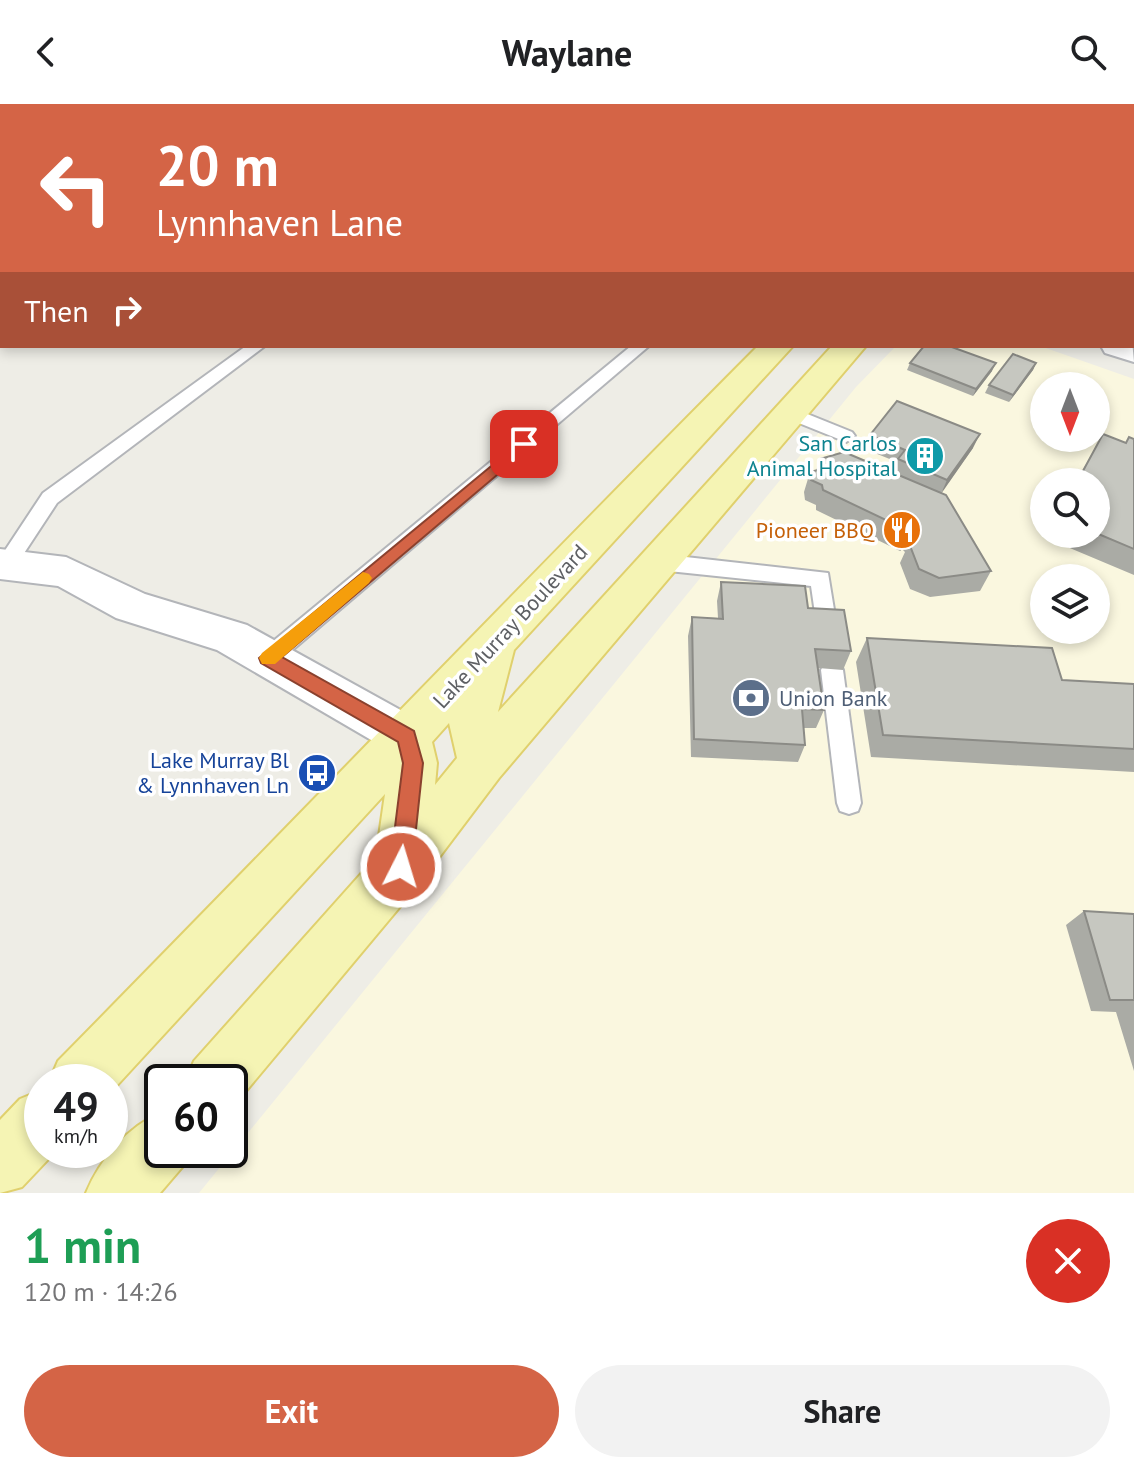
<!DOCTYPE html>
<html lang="en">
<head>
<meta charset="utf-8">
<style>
  body { margin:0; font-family:"PT Sans",sans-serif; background:#f2f2f2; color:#202124; height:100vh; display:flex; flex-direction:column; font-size:30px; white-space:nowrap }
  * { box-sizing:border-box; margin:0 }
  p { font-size:26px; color:#757577 }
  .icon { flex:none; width:44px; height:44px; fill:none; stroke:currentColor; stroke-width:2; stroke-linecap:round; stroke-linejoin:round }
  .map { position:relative; height:1089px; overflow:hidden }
  .details { display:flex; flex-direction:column; background:#fff; flex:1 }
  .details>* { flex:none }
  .top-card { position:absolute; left:0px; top:0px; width:1134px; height:244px; box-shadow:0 4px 12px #0003; background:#d46446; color:#fff; overflow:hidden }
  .needle { width:52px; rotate:180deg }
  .buttons { position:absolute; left:1030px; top:268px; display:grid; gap:16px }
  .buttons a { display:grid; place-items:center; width:80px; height:80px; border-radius:50%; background:#fff; box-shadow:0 4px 12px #0003; font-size:40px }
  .speed { position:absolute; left:24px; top:960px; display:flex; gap:16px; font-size:40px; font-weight:700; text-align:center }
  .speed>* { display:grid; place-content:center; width:104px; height:104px; border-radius:50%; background:#fff; box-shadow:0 4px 12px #0003; line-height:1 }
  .speed small { font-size:20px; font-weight:400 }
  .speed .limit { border:4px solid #111; border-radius:12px; background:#fff; color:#111 }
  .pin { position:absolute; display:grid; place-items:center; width:68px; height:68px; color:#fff; margin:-34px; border-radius:16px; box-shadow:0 4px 12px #0006 }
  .me { position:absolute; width:88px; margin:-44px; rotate:5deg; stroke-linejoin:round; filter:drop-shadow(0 0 6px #0008) }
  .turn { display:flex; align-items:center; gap:28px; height:168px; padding:0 24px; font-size:36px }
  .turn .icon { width:104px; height:104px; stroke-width:2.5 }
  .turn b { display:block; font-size:56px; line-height:68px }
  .then { display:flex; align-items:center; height:76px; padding:0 24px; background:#0003; gap:16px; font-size:30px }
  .round { display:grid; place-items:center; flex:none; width:84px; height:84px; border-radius:42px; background:#f2f2f2 }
  .headline { display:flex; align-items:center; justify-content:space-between; height:136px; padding:0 24px }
  h1 { font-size:48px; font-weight:800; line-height:60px; color:#1e9e55 }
  .action { display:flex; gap:16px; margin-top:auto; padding:16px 24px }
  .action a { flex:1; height:92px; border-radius:48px; background:#d46446; color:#fff; font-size:32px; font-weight:800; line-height:92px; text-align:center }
  .action a+a { background:#f2f2f2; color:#202124 }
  header { display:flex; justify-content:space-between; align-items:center; height:104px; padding:0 24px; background:#fff; font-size:36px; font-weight:800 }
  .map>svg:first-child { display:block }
  .commercial { fill:#faf7df; fill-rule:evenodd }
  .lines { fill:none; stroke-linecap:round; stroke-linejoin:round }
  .lane-casing { stroke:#b3b5b9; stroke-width:4 }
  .street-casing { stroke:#b3b5b9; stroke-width:4 }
  .secondary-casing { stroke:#b5b7bb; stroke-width:4 }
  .primary-casing { stroke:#e0d06d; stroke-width:4 }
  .lane { fill:#fff; fill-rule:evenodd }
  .street { fill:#fff; fill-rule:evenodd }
  .secondary { fill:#fff; fill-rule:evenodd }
  .primary { fill:#f5f4b4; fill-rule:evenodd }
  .wall { fill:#aaaba5 }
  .shaded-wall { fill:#8b8b86 }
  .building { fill:#c6c7c0; stroke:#8b8b86; stroke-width:2 }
  .route { fill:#d46446; stroke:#8a412e; stroke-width:2 }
  .slow { fill:#f59e0b }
  .labels { text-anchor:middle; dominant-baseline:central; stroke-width:7; stroke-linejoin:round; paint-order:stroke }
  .culture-label { font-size:22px; fill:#0d838f; stroke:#fff; text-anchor:end }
  .food-label { font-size:22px; fill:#c56008; stroke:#fff; text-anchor:end }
  .street-label { font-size:22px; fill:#5e6064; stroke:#fff }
  .service-label { font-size:22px; fill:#4e5e75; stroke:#fff; text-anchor:start }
  .transit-label { font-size:22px; fill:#164399; stroke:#fff; text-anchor:end }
</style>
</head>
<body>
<header><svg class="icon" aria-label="back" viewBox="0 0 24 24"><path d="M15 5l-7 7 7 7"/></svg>Waylane<svg class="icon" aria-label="search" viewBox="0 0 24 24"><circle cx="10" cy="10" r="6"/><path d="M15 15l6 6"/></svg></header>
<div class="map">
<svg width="1134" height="1089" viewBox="0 0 1134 1089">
  <rect width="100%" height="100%" fill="#eeede6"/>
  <path class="commercial" d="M896,242H1040L1134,275V1089H199L856,283ZM1044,282H1096V334H1044ZM1044,378H1096V430H1044ZM1044,474H1096V526H1044Z"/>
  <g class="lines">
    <defs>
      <g id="lane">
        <polygon points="881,0 895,0 880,2"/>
        <rect x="1132" y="34" width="2" height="8"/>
        <polygon points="246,242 265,242 57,399 13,466 0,467 0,454 43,389"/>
        <polygon points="631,242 649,242 276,560 268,563 260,560 257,554 260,548"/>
        <polygon points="790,303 852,328 855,332 846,338 784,313 781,309"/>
        <polygon points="659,450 828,469 837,524 834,530 826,532 818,530 811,482 659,466 652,463 649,458 652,453"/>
        <polygon points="832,557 840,560 843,566 861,699 858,707 849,710 840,707 837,699 821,566 824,560"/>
      </g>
      <g id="street">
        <polygon points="255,0 284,0 254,2"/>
        <polygon points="1107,0 1131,0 1106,2"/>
        <rect x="0" y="92" width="2" height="16"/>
        <polygon points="0,445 66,453 145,490 247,521 424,619 431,633 424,647 407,653 390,647 217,546 116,514 58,482 0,475"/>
      </g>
      <g id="secondary">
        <polygon points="472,0 500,0 501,2 473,2"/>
        <rect x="1132" y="204" width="2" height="20"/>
        <polygon points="1132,236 1134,258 1105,249 1101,242 1132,242"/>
      </g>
      <g id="primary">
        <polygon points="1004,0 1029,0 1003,2"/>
        <polygon points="1057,0 1082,0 1056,2"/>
        <path d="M758,242H793L514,546L498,608L832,242H866L499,674L419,780L236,999L230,1002V978H185L194,957L376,753L385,690L110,989V978H49L58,957C292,719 523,478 758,242ZM449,619L457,654L435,681L437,659L432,638Z"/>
        <polygon points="42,986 42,1046 57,1046 22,1083 0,1089 0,1016 20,995"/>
        <path d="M162,1008V1046H190L184,1061L160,1089H86C100,1055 128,1022 162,1008Z"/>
      </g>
    </defs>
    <use href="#lane" class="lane-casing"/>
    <use href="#street" class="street-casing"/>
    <use href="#secondary" class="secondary-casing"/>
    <use href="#primary" class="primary-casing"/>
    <use href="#lane" class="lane"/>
    <use href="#street" class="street"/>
    <use href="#secondary" class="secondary"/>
    <use href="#primary" class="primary"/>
  </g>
  <g class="wall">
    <polygon points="910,259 992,267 973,292 907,266"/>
    <polygon points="1036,259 1033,266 1009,298 985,289 989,281"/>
    <polygon points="1103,330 1126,339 1129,333 1134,335 1134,471 1046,434 1048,430 1096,430 1096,378 1076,378"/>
    <polygon points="870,331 973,344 941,389 991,467 980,487 930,493 910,485 900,459 905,448 902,445 900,447 816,406 816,401 805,396 804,388 810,368 816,367 820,355 893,369 897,358 865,345"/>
    <polygon points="721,478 808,504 851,547 843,566 818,564 824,606 816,624 803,624 805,641 798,658 691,653 688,532 692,513 718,514 717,497"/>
    <polygon points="867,534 1062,576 1134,580 1134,668 871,653 856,558"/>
    <polygon points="1084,807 1134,810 1134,967 1116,908 1091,907 1066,821"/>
  </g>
  <g class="shaded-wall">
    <polygon points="996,259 992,267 973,292 976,285"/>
    <polygon points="1036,259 1033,266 1009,298 1013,291"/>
    <polygon points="980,330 973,344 941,390 947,376"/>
    <polygon points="911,425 902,445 900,447 909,427"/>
  </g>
  <g class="building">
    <polygon points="924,242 949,242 996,259 976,285 910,259"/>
    <polygon points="1013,250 1036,259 1013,291 989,281"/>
    <polygon points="897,297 980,330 947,376 898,355 905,346 870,331"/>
    <polygon points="1103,330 1126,339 1129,333 1134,335 1134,445 1096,429 1096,378 1077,378"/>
    <polygon points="844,348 946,391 991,467 939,474 919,465 909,439 917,432 911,425 909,427 823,386 822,381 811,376 810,368 822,365 820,355"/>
    <polygon points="721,478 805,482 808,504 844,506 851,547 815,545 824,606 802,605 805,641 694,635 692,513 723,515"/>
    <polygon points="867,534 1052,544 1062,576 1134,580 1134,645 883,631"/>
    <polygon points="1084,807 1134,810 1134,896 1110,896"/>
  </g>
  <polygon class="route" points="524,335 530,336 530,343 282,553 414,627 423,659 412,763 409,771 401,774 393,771 390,763 403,659 398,638 261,559 259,554"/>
  <polygon class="slow" points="363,468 369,470 372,474 369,479 275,560 262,560 259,554 262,549"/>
  <defs>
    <symbol id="building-disc" viewBox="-11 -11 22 22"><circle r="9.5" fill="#0f9aa8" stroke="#fff"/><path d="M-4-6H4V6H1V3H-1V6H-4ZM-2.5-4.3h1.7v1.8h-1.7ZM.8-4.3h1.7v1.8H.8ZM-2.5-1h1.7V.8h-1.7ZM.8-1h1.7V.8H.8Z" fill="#fff"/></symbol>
    <symbol id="restaurant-disc" viewBox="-11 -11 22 22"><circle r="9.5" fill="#e8710a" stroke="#fff"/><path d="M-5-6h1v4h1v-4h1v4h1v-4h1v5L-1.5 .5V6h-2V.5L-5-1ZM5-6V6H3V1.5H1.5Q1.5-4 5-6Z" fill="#fff"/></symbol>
    <symbol id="bank-disc" viewBox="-11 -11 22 22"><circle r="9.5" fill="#5c6f8a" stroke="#fff"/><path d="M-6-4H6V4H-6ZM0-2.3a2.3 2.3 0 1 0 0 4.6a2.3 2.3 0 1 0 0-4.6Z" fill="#fff"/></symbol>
    <symbol id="bus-disc" viewBox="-11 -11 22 22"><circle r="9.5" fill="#1a4fb4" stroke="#fff"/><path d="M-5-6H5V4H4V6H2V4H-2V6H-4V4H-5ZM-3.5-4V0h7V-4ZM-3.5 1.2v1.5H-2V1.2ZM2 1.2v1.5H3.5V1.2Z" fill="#fff"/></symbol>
  </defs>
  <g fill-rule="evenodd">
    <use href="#building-disc" x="903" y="330" width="44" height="44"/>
    <use href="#restaurant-disc" x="880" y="404" width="44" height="44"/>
    <use href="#bank-disc" x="729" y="572" width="44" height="44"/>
    <use href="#bus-disc" x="295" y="647" width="44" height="44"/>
  </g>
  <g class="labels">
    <g class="culture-label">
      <text x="897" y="339">San Carlos<tspan x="897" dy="25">Animal Hospital</tspan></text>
    </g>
    <g class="food-label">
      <text x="874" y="426">Pioneer BBQ</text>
    </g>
    <g class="street-label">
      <text transform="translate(510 522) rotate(-47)">Lake Murray Boulevard</text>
    </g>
    <g class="service-label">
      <text x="779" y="594">Union Bank</text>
    </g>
    <g class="transit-label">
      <text x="289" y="656">Lake Murray Bl<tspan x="289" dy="25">&amp; Lynnhaven Ln</tspan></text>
    </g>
  </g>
</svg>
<div class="buttons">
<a><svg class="needle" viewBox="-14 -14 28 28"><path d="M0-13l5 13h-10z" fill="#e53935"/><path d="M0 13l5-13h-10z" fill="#757577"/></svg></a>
<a><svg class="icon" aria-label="search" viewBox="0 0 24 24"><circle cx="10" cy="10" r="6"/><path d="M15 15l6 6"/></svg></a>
<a><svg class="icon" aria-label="layers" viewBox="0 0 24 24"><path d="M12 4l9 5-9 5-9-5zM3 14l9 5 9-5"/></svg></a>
</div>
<div class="speed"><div>49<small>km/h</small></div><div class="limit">60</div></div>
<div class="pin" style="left:524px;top:340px;background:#d93025"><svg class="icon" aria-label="arrive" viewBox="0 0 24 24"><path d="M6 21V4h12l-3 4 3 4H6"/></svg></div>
<svg class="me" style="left:401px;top:763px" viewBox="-20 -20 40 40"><circle r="17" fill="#d46446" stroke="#fff" stroke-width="3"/><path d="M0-11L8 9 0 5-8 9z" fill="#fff"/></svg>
<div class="top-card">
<div class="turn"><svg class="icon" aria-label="left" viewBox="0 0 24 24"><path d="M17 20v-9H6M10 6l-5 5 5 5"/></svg><div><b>20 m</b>Lynnhaven Lane</div></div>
<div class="then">Then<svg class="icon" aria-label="right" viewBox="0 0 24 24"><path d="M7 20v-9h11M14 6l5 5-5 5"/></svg></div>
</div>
</div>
<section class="details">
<div class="headline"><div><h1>1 min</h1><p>120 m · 14:26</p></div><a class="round" style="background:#d93025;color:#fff"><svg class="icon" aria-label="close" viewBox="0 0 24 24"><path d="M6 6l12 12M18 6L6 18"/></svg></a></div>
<div class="action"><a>Exit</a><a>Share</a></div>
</section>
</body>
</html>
